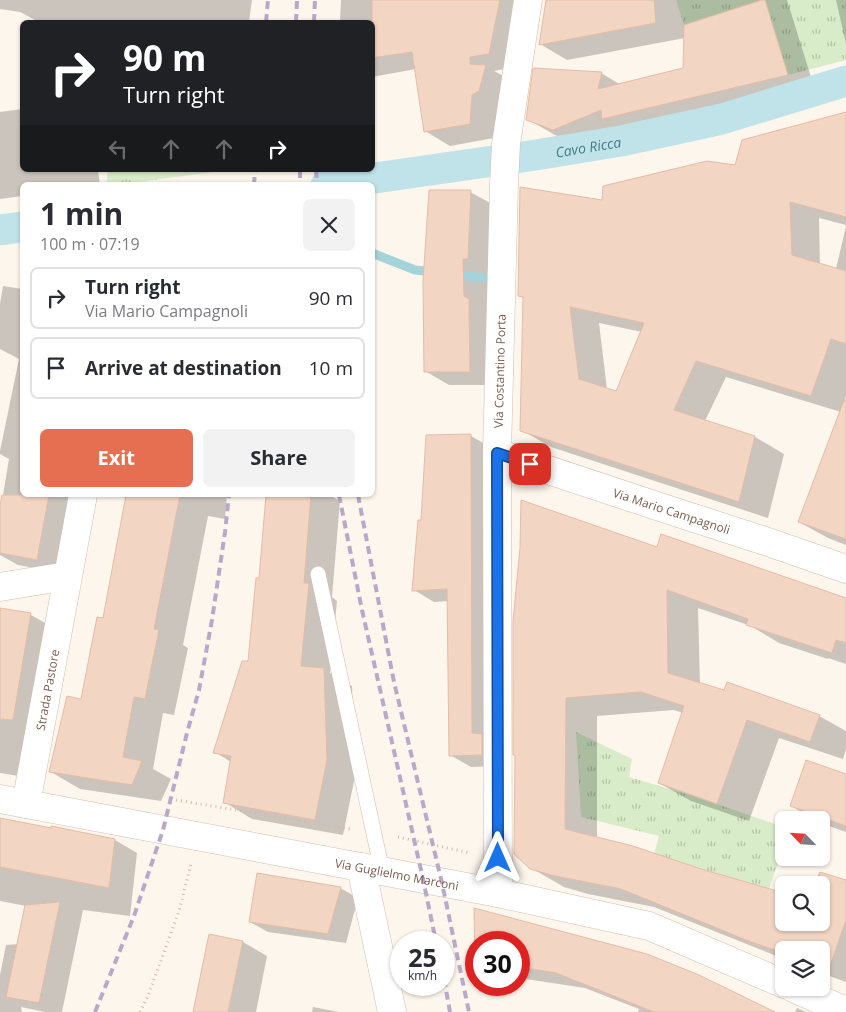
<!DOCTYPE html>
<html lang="en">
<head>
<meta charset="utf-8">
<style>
  body { margin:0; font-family:"Open Sans",sans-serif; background:#f2f2f3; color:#2b2b33; height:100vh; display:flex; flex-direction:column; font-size:19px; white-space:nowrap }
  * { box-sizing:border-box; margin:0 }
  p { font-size:16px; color:#7c7c81 }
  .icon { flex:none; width:28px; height:28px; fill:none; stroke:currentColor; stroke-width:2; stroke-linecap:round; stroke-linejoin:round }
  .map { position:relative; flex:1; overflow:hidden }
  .sheet { position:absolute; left:20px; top:182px; width:355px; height:315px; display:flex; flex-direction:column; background:#fff; border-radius:8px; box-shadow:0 1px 4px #0004 }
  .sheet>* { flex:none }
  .banner { position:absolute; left:20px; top:20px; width:355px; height:152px; border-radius:8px; box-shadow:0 1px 4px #0004; background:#202124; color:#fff; overflow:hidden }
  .needle { width:32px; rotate:295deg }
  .controls { position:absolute; left:775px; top:811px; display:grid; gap:10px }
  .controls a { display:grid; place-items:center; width:55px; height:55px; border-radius:8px; background:#fff; box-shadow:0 1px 4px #0004; font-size:25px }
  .speed { position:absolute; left:390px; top:931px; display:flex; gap:10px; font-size:25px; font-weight:700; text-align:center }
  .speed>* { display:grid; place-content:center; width:65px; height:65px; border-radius:50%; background:#fff; box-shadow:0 1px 4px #0004; line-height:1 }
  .speed small { font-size:12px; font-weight:400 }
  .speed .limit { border:8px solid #d22; background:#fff; color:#111 }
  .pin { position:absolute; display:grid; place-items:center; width:42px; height:42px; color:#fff; margin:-21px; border-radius:10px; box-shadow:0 2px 8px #0006 }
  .me { position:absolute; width:55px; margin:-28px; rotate:0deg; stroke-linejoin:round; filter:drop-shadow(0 0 4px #0008) }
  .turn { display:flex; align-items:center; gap:18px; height:105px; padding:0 20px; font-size:22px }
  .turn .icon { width:65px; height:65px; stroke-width:2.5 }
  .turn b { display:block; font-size:35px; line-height:42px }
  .lanes { display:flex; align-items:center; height:48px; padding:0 20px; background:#0003; justify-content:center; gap:25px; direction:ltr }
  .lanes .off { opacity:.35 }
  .round { display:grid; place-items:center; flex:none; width:52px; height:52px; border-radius:8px; background:#f2f2f3 }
  .headline { display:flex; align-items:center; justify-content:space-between; height:85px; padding:0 20px }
  h1 { font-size:30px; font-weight:700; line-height:38px }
  .primary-button { display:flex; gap:10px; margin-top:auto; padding:10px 20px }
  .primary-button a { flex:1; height:58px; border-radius:8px; background:#e76f51; color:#fff; font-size:20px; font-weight:700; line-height:58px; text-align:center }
  .primary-button a+a { background:#f2f2f3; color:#2b2b33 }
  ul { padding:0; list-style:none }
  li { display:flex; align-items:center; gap:15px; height:62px; margin:0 10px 8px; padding:0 10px; border:2px solid #e1e1e2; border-radius:8px }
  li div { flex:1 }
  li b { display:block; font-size:19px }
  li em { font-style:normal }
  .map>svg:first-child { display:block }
  .grass { fill:url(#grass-tufts) }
  .shadow { fill:#0003; fill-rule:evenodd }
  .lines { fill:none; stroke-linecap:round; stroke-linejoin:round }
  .stream { stroke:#a5d3da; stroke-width:9 }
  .canal { stroke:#bfe3e8; stroke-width:31 }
  .building { fill:#f3d5c3; stroke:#e6bba3; fill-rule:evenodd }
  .lane-casing { stroke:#d1beb0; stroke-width:16 }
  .street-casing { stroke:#d1beb0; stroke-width:29 }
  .path { stroke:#d9b8a5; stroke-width:3; stroke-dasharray:1 4; stroke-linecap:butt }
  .lane { stroke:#fff; stroke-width:15 }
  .street { stroke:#fff; stroke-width:28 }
  .rail { stroke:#b9a8c9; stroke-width:4; stroke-dasharray:8 5; stroke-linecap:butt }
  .route-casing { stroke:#114b97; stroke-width:12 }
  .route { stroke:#1a73e8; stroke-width:9 }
  .labels { text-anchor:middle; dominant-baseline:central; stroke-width:4.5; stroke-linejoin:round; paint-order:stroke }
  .street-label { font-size:12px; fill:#7a5c4d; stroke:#fffaf3 }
  .water-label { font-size:14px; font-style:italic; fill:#437c86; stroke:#fffaf3 }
</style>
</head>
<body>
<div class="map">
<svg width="846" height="1012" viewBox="0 0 846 1012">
  <defs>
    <pattern id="grass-tufts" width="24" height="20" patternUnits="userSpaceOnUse" patternTransform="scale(1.25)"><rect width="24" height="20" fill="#d8ecc9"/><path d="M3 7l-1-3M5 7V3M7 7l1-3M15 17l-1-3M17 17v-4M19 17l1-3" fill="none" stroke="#b4c2a5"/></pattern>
  </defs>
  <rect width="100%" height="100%" fill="#fdf6ec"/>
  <g class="grass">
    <polygon points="676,0 762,0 684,25"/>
    <polygon points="765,0 846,0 846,60 788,75"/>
    <polygon points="108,170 228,170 116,185 106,185"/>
    <polygon points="576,732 632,759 629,777 690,795 784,827 784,845 769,889 701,869 654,854 659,836 581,817"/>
  </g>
  <g class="shadow">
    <polygon points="0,0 252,0 249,22 93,22 77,20 77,22 39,22 20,12 0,9"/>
    <polygon points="341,0 527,0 514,67 494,71 511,80 504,106 497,110 494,138 450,146 425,131 416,69 372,77 372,22 340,22"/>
    <polygon points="547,0 787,0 815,90 631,134 621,128 581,145 555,135 527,119 601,73 621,85 685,69 685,38 567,60 540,44"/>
    <polygon points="836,0 846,0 846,44"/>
    <polygon points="22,109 22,170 98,170 100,185 22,185 22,196 0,199 0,112"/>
    <path d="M846,114V225L819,218L820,265L836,269L846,226V396L841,412L726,377L705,421L755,437L784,454L768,518L551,447L521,430L525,299L519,295L604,201L736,167ZM599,323L642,332L616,392L607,389Z"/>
    <polygon points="470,192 494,205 491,272 487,272 487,311 494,385 449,385 425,371"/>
    <polygon points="3,286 22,289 22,495 73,495 61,573 18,565 0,555 0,513 9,459 0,454 0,451 19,359 0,349 0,304"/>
    <polygon points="471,436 492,448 502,766 471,767 450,755 448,601 434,602 414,590"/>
    <polygon points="846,452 846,545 828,538 799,522"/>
    <polygon points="120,495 227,495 225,519 208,516 183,645 188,648 174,715 163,713 153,769 171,779 161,801 80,789 51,772 82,700 104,620 127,499"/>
    <polygon points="267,495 329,495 340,501 332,597 337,601 330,673 352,686 355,776 343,835 252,819 224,802 231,762 215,752 249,663 261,580"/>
    <polygon points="658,549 846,599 846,664 828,658 828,659 779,643 751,626 698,608 700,684 819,716 846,731 846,749 843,759 779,738 749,821 691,801 659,783 683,713 674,710 597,716 597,839 784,922 821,922 821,885 816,885 846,881 846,982 821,973 821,950 784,950 784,959 654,907 588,894 564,887 531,868 516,755"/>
    <polygon points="0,609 31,615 56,629 25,777 0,773"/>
    <polygon points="846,775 846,832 823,824 821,823 821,820 816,820 791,806"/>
    <polygon points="0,820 52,830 52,828 115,840 137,853 130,916 83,910 62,1012 45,1012 21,1007 22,1012 0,1012 0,975 6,945 18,944 26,906 0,901"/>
    <polygon points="340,888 358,898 346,943 268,932 250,922"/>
    <polygon points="475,909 768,1012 638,1012 639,1009 585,988 519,978 519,942 476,942 476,947"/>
    <polygon points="210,935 243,942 267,956 256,1012 194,1012"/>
    <polygon points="313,1007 339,1012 312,1012"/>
    <polygon points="797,1008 806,1012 795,1012"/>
  </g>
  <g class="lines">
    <g class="stream">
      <polyline points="372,253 415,270 434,272"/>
      <polyline points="452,274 483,278"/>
    </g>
    <g class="canal">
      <path id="s1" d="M326,185L536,155L621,141L722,119L846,81"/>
      <polyline points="0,230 22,227"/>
    </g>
  </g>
  <g class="building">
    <polygon points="372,0 500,0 489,54 470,57 470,64 486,65 479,91 472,95 470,124 424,132 412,52 372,58"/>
    <polygon points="546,0 654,0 656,23 539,45"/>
    <polygon points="762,0 765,0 788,75 602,119 601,110 553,130 526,120 533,68 602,72 598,89 683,68 684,25"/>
    <path d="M846,112V217L790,202L792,255L846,271V344L831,339L811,396L696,361L674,410L755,436L739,502L520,431L523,297L518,296L520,187L602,200L603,186L707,161L735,165L742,140ZM570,307L644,323L616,391L579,379Z"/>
    <polygon points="429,190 471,190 468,259 463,259 464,296 469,299 470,372 424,372 423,281"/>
    <polygon points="844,400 846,400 846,539 798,522"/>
    <polygon points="471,434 472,733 482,734 482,755 449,756 447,589 412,591 418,520 421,520 426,435"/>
    <polygon points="2,495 49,495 37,560 0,553 0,506"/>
    <polygon points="126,495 180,495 154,629 159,630 145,699 134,697 123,757 142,761 132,785 49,772 67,696 81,699 97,617 103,618"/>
    <polygon points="266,495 311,495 304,583 309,583 301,666 324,668 327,760 315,820 223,803 231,756 213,753 242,661 248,661 256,578 259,578"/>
    <polygon points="521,500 657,547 661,534 846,598 846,643 836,640 832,653 746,625 748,619 667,590 668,673 724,690 727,682 820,715 810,742 747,720 717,804 658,783 684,706 641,692 566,698 565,829 633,846 701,869 784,893 784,922 821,922 821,885 814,885 820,872 846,880 846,920 829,969 821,967 821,950 784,950 784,953 751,942 621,889 555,876 530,869 514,854 515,755 513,755 513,621 520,548"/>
    <polygon points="0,608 31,613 13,720 0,719"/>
    <polygon points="806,760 846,774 846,826 790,806"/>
    <polygon points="0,818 51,828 51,826 115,839 109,888 0,867"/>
    <polygon points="257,873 341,887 328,934 249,922"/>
    <polygon points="60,902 39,1003 6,997 25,905"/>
    <polygon points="474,908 647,954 699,975 775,1012 654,1012 556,973 519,967 519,942 476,942 476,960 475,960"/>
    <polygon points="209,934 243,941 228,1012 193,1012"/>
  </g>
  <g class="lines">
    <defs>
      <polyline id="lane" points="318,574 382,871"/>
      <g id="street">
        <path id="s2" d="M497,453L666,509L768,542L846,569"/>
        <polyline points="0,587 67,576"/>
        <path id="s3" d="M0,799L498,893L649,926L784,984"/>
        <path id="s4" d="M26,804L83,495"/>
        <polyline points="361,867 392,1012"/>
        <path id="s5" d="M498,893L497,453L504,184L506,144L528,0"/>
        <polyline points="793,988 846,1011"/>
      </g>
    </defs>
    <use href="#lane" class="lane-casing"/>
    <use href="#street" class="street-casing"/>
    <g class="path">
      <polyline points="176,800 350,829"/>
      <polyline points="398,837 470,853"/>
      <polyline points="140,1012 148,996 179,911 191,864"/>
    </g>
    <use href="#lane" class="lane"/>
    <use href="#street" class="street"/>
    <g class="rail">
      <polyline points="266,22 268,0"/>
      <polyline points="296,22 297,0"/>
      <polyline points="314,22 315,0"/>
      <polyline points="300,170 300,185"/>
      <polyline points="316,170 317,185"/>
      <polyline points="254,185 255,170"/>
      <polyline points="339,495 362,610 423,879 436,942"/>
      <polyline points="358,495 394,682 442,883 469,1012"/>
      <polyline points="444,979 450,1012"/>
      <polyline points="95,1012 134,916 163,830 187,733 199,690 212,620 225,532 229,495"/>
    </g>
  </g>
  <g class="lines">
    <defs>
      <polyline id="route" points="498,858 497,453 530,464"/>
    </defs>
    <use href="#route" class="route-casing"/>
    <use href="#route" class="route"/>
  </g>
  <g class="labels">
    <g class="street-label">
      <text stroke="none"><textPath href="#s5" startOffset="522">Via Costantino Porta</textPath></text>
      <text stroke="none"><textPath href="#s2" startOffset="184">Via Mario Campagnoli</textPath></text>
      <text stroke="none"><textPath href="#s4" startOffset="116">Strada Pastore</textPath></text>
      <text stroke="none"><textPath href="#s3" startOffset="404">Via Guglielmo Marconi</textPath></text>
    </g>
    <g class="water-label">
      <text stroke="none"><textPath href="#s1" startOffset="265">Cavo Ricca</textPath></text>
    </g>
  </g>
</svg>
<div class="controls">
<a><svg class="needle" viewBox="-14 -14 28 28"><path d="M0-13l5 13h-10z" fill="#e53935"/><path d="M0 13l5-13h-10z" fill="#7c7c81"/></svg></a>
<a><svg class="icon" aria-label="search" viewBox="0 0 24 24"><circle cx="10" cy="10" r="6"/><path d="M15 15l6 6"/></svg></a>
<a><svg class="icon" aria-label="layers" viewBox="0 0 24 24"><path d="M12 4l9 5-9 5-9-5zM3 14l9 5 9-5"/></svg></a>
</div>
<div class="speed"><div>25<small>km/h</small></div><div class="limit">30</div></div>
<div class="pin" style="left:530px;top:464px;background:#d93025"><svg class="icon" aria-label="arrive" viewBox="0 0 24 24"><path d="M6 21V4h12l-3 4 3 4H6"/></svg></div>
<svg class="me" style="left:498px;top:858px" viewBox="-20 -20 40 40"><path d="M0-17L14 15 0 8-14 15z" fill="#1a73e8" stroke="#fff" stroke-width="4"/></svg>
<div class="banner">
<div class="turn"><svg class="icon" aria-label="right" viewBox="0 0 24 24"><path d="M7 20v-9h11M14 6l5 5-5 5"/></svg><div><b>90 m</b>Turn right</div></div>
<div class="lanes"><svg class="icon off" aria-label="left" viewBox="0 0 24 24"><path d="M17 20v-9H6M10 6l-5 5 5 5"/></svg><svg class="icon off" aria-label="ahead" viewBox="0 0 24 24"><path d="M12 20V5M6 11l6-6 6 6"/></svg><svg class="icon off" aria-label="ahead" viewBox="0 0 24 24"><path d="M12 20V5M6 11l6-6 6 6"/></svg><svg class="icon" aria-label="right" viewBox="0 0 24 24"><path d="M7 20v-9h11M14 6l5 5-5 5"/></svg></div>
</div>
<section class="sheet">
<div class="headline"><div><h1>1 min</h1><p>100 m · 07:19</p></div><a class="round"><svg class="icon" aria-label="close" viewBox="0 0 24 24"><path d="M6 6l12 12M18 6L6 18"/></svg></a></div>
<ul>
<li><svg class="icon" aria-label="right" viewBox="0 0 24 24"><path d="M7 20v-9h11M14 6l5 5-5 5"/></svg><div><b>Turn right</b><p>Via Mario Campagnoli</p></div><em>90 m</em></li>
<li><svg class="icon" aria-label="arrive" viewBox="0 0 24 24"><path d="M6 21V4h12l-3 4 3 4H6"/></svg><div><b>Arrive at destination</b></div><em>10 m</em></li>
</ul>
<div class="primary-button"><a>Exit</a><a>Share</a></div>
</section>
</div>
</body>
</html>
